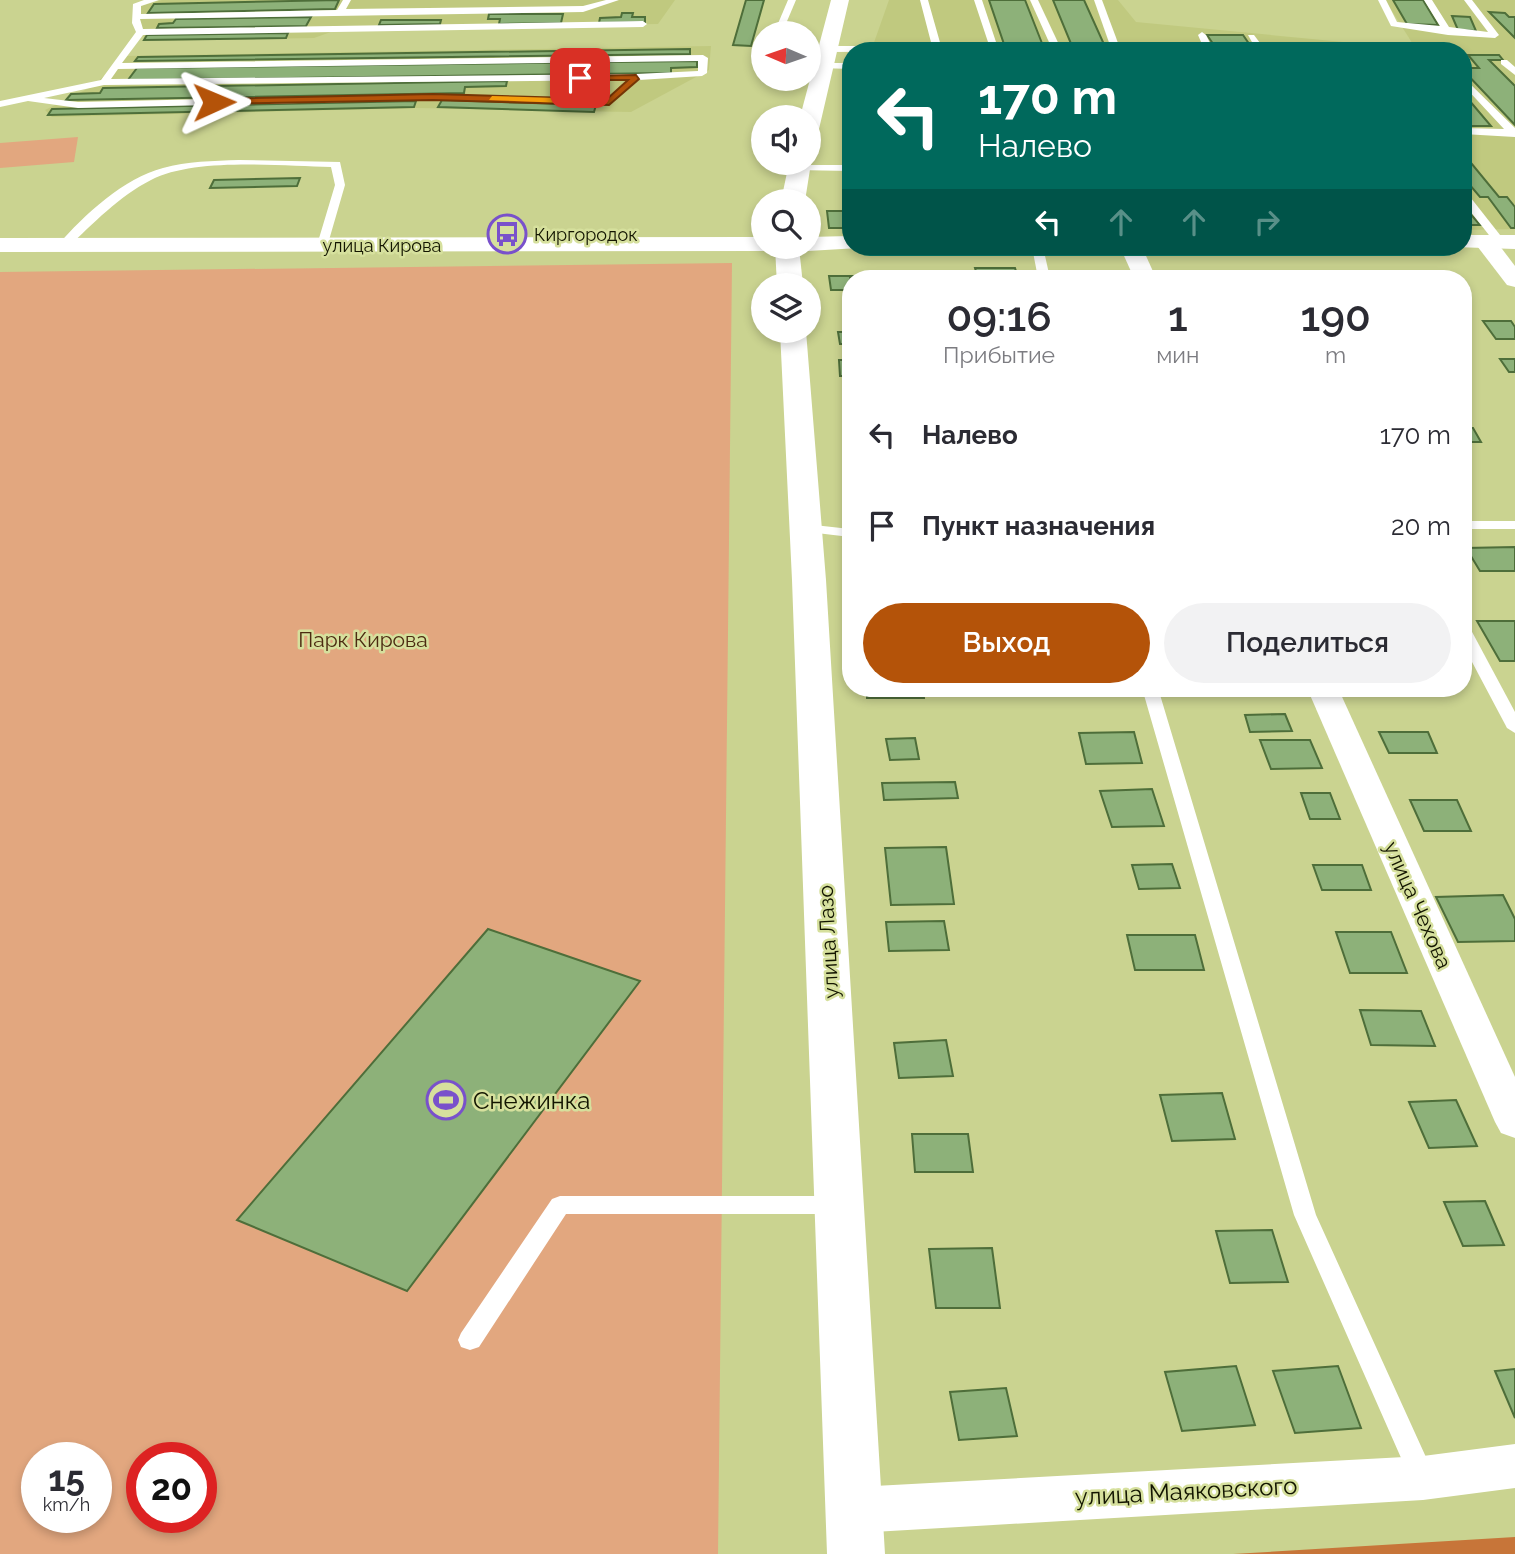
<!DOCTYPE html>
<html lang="ru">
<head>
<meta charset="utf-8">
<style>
  body { margin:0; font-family:Raleway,sans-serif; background:#f2f2f3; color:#2b2b33; height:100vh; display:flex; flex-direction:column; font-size:26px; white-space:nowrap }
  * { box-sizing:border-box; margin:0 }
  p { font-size:23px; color:#7c7c81 }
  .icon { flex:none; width:38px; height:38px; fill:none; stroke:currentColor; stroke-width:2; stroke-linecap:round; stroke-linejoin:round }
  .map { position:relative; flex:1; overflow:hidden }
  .side { position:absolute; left:842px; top:270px; width:630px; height:427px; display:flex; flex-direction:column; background:#fff; border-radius:28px; box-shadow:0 4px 10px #0003 }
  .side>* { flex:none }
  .top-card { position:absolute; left:842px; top:42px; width:630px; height:214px; border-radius:28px; box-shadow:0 4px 10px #0003; background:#00695c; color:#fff; overflow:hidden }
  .needle { width:46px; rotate:272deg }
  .controls { position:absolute; left:751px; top:21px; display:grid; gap:14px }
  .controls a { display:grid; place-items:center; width:70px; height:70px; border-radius:50%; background:#fff; box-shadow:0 4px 10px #0003; font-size:35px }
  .speed { position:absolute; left:21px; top:1442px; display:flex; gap:14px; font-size:35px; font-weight:700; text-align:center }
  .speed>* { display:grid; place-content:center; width:91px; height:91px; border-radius:50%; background:#fff; box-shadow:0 4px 10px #0003; line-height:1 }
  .speed small { font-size:18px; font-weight:400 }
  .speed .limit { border:10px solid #d22; background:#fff; color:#111 }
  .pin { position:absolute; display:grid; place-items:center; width:60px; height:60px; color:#fff; margin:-30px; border-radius:14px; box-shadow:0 4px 10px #0006 }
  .me { position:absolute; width:77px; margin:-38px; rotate:89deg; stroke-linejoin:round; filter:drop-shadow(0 0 5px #0008) }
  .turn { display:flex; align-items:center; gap:24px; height:147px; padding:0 21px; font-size:32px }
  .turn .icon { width:91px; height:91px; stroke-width:2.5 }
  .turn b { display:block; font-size:49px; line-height:60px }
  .lanes { display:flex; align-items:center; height:66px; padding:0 21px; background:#0003; justify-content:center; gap:35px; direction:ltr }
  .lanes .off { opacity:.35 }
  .eta { display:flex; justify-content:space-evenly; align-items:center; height:119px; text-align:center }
  .eta b { font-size:42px; font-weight:600; line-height:49px }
  .primary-button { display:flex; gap:14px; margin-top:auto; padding:14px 21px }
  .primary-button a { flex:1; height:80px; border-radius:42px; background:#b45309; color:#fff; font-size:28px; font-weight:600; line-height:80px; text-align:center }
  .primary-button a+a { background:#f2f2f3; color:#2b2b33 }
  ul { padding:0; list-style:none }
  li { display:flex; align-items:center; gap:21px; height:91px; padding:0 21px }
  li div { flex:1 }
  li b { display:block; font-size:26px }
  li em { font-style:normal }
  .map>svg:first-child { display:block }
  .built { fill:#c0c97f }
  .green { fill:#e2a77f; fill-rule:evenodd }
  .forest { fill:#c77539 }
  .building { fill:#8db179; stroke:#4e6e3a; stroke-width:2 }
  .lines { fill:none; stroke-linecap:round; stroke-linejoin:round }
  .service { fill:#fff; fill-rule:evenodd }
  .minor { fill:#fff; fill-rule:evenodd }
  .tertiary { fill:#fff; fill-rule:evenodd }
  .secondary { fill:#fff; fill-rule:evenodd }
  .route { fill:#b45309; stroke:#753606; stroke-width:2 }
  .slow { fill:#f59e0b }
  .labels { text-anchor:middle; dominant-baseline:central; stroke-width:5; stroke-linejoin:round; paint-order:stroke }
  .far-poi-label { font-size:18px; fill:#131500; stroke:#d6e09d; text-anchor:start }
  .far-street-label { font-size:18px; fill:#131500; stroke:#d6e09d }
  .park-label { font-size:21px; fill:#4c2a11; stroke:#d6e09d }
  .street-label { font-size:21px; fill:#131500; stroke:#d6e09d }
  .near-poi-label { font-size:24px; fill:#131500; stroke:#d6e09d; text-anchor:start }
  .near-street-label { font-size:24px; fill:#131500; stroke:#d6e09d }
</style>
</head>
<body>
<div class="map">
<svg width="1515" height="1554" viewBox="0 0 1515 1554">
  <rect width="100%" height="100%" fill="#cad390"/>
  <g class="built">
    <polygon points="162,0 675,0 658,24 342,28 314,38 145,41 137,7"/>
    <polygon points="889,0 1118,0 1136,22 1416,49 1385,0 1515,0 1515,229 1463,230 1463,51 871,51"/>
    <polygon points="711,46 709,70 631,112 416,108 52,117 45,110 93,86 126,56"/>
  </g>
  <g class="green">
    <polygon points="78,137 74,162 0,168 0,143"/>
    <path d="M732,263L718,1554H0V272ZM37,1458H96V1517H37ZM142,1458H201V1517H142Z"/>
  </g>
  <polygon class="forest" points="1515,1537 1515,1554 1233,1554"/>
  <g class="building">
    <polygon points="339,0 335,9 148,13 154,4"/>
    <polygon points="746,0 764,0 751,46 733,45"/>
    <polygon points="989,0 1025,0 1045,51 1005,47"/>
    <polygon points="1053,0 1084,0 1107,51 1074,51"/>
    <polygon points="1393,0 1423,0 1438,25 1407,24"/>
    <polygon points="1489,12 1505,13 1509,17 1515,17 1515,38"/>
    <polygon points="622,13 633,13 632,17 645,17 645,22 599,23 600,18 621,17"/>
    <polygon points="489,14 563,14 561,23 499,24 500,19 488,19"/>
    <polygon points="1452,16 1470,17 1476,31 1458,30"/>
    <polygon points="311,17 306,26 157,28 159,24 173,23 176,19"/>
    <polygon points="381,20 441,20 440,24 379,25"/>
    <polygon points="288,33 286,38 144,40 147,35"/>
    <polygon points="1207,35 1243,35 1254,51 1218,51"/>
    <polygon points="1176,45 1194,45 1197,51 1160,49 1178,49"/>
    <polygon points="690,49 690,54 135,61 138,57"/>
    <polygon points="1468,55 1499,55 1503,60 1489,60 1515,86 1515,125 1463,70 1463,68 1479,68"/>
    <polygon points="697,61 697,67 671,68 671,73 128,80 137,68"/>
    <polygon points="507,81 506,86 465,87 464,93 66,100 71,94 100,93 103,88"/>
    <polygon points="1463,93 1491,126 1463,126"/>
    <polygon points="442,100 596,105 594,112 438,107"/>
    <polygon points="416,101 414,107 48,115 52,109"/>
    <polygon points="1463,158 1467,158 1499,197 1507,197 1515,207 1515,228 1511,228 1488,197 1480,197 1463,177"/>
    <polygon points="300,178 297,186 210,188 214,180"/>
    <polygon points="1463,205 1480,225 1463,225"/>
    <polygon points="827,211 850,211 850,228 829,228"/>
    <polygon points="975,268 1015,268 1018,278 978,278"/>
    <polygon points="1239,272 1270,272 1273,278 1242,278"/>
    <polygon points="1292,272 1330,273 1333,278 1295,278"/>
    <polygon points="829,276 863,276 863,278 850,278 850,290 831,290"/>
    <polygon points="1483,321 1511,321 1515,327 1515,339 1496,339"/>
    <polygon points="838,332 850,332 850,344 840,344"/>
    <polygon points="1500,359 1515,359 1515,372 1509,372"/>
    <polygon points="839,360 850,360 850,376 840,376"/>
    <polygon points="1463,428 1473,428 1481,442 1463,442"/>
    <polygon points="1515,547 1515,571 1480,571 1466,548"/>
    <polygon points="1477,621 1515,621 1515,661 1500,661"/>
    <polygon points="867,688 923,688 924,698 867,698"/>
    <polygon points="1361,688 1427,688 1430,694 1363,693"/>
    <polygon points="1285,714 1292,731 1250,732 1245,715"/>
    <polygon points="1134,732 1142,763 1086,764 1079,733"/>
    <polygon points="1379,732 1428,732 1437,753 1389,753"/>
    <polygon points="915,738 919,759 890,760 886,739"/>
    <polygon points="1260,740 1310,740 1322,768 1271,769"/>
    <polygon points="955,782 958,798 884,800 882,783"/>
    <polygon points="1152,789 1164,826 1112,827 1100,791"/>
    <polygon points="1301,793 1330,793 1340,819 1310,819"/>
    <polygon points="1410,800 1457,800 1471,831 1424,831"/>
    <polygon points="946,847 954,904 891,905 885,848"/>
    <polygon points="1172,864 1180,888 1139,889 1132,865"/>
    <polygon points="1313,865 1362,865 1371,890 1322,890"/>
    <polygon points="1503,895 1515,919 1515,941 1458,942 1436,897"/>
    <polygon points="944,921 949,950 889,951 886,922"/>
    <polygon points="488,929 640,981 407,1291 237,1220"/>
    <polygon points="1336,932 1391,932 1407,973 1350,973"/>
    <polygon points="1127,935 1195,935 1204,970 1135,970"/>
    <polygon points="1360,1010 1421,1011 1435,1046 1371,1045"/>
    <polygon points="946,1040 953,1076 899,1078 894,1043"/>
    <polygon points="1222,1093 1235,1139 1172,1141 1160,1095"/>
    <polygon points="1456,1100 1477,1146 1429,1148 1409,1102"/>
    <polygon points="912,1134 968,1134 973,1172 915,1172"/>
    <polygon points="1485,1201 1504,1245 1463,1246 1444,1202"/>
    <polygon points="1272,1230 1288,1282 1230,1283 1216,1231"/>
    <polygon points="992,1248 1000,1308 936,1308 929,1249"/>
    <polygon points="1236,1366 1255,1425 1182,1431 1165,1372"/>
    <polygon points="1338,1366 1361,1428 1295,1433 1273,1371"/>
    <polygon points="1515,1369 1515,1418 1495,1371"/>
    <polygon points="1006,1388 1017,1436 959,1440 950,1392"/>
  </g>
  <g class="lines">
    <g class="service">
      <path d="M144,0H159L141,6V14L337,10L343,0H351L346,9L583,6L606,0H619L583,12L140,19L143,29L643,21L647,24L643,27L143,35L122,63L703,55L708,58L707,73L702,76L639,80L609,105L433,100L78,108L28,101L0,107V101L101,80L136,32L132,23L133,4ZM698,61V71L636,74L111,79L118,69ZM627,80L607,99L433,94L78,102L44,98L104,85Z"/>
      <polygon points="788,0 796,0 782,33 774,33"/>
      <polygon points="920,0 928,0 941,46 989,45 974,0 982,0 998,48 994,51 828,52 824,49 828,46 932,46"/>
      <polygon points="1030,0 1038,0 1062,51 1053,51"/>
      <polygon points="1094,0 1102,0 1121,51 1112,51"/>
      <polygon points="1378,0 1386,0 1397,22 1440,26 1424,0 1432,0 1449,27 1488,32 1464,0 1472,0 1499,35 1495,38 1448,35 1391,26"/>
      <polygon points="1202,32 1206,35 1214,51 1205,51 1198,35"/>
      <polygon points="1248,35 1254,35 1266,51 1257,51"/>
      <polygon points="1151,43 1154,44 1157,51 1148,51 1147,46"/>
      <polygon points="1501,60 1507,60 1515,67 1515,75 1501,64"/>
      <polygon points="824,63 850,63 850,69 821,68 821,64"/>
      <polygon points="1463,77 1515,128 1515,137 1463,134 1463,128 1504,129 1463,85"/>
      <path d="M239,160L340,162L345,185L327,247L317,245L335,185L331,167C282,166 194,157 151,180C119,196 93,224 68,247L58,245C84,215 124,178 163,168C187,161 213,161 239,160Z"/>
      <polygon points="799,165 850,165 850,171 795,170 795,166"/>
      <polygon points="1463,192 1467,193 1504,240 1504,244 1496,244 1463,202"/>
      <polygon points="1032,247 1043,247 1050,278 1038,278"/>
      <rect x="1463" y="521" width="52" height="8"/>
      <polygon points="805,524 850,529 850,537 800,531 798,528 800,525"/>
      <polygon points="1463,625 1471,630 1515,712 1515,733 1507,728 1463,645"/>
      <polygon points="1142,688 1158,688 1316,1215 1435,1477 1431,1485 1422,1489 1413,1485 1294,1215"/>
      <polygon points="560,1196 838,1196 846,1199 849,1205 846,1211 838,1214 566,1214 479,1347 470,1350 461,1347 458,1340 461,1333 552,1199"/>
    </g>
    <g class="minor">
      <polygon points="1485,236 1493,237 1515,266 1515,287 1507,285 1474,242 1477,237"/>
      <polygon points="1120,247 1142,247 1156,278 1134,278"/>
      <polygon points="1307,688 1338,688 1515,1077 1515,1138 1501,1133 1495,1122"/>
      <polygon points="1515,1444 1515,1488 1423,1500 856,1533 838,1526 831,1510 838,1494 856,1487 1423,1456"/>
    </g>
    <g class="tertiary">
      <polygon points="831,0 849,0 819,129 816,134 808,135 808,117 800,117"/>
      <polygon points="808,159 811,163 805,201 781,201 789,163 808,163"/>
      <polygon points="775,247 799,247 803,285 777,285"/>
      <polygon points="780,331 806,331 826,580 885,1554 827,1554 792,580"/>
    </g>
    <g class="secondary">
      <polygon points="1463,235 1515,235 1515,249 1454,247 1463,247"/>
      <polygon points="850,236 850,247 859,248 808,251 798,247 808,247 808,237"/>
      <polygon points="763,237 763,247 773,247 772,249 763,251 0,252 0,238"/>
    </g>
  </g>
  <polygon class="route" points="636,75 639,79 609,105 433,100 214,104 210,102 214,99 433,94 607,99 628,80 580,80 577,76"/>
  <polygon class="slow" points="492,96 590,99 594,101 590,104 489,100"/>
  <defs>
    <symbol id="bus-ring" viewBox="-11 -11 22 22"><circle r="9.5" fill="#d6e09d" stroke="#7951cb" stroke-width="1.5"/><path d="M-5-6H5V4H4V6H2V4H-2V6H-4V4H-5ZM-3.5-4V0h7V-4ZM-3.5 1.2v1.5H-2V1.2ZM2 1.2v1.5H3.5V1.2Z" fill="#7951cb"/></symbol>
    <symbol id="stadium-ring" viewBox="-11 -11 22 22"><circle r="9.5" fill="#d6e09d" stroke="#7951cb" stroke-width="1.5"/><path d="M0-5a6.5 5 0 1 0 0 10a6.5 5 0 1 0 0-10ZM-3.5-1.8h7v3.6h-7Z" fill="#7951cb"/></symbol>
  </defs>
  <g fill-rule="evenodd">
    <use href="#bus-ring" x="485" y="212" width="44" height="44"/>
    <use href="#stadium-ring" x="424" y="1078" width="44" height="44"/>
  </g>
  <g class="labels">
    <g class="far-poi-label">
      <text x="534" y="234">Киргородок</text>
    </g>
    <g class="far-street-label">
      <text x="382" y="245">улица Кирова</text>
    </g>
    <g class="park-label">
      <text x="363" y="639">Парк Кирова</text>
    </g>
    <g class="street-label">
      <text transform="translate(1418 905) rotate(66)">улица Чехова</text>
      <text transform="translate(828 942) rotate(-93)">улица Лазо</text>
    </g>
    <g class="near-poi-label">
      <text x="473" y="1100">Снежинка</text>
    </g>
    <g class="near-street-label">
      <text transform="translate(1186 1491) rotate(-3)">улица Маяковского</text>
    </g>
  </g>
</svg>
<div class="controls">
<a><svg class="needle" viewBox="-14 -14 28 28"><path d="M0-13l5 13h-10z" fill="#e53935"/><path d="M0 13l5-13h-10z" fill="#7c7c81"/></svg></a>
<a><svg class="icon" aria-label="sound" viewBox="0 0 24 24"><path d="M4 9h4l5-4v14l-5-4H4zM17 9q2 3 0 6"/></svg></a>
<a><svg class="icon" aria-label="search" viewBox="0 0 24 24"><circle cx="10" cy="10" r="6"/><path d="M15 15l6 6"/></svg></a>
<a><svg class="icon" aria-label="layers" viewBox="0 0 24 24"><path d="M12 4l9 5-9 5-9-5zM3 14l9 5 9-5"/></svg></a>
</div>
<div class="speed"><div>15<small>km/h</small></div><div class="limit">20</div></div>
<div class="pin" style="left:580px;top:78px;background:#d93025"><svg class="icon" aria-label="arrive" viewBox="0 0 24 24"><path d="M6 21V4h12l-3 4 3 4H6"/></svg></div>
<svg class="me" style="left:214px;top:102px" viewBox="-20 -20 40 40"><path d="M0-17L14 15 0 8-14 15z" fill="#b45309" stroke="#fff" stroke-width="4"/></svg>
<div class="top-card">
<div class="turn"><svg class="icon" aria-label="left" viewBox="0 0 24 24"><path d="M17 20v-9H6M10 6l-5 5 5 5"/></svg><div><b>170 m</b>Налево</div></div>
<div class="lanes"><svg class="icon" aria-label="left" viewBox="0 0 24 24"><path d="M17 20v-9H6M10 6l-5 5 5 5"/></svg><svg class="icon off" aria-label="ahead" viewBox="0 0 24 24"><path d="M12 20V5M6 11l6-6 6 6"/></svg><svg class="icon off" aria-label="ahead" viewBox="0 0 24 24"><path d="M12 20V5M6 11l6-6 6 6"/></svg><svg class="icon off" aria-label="right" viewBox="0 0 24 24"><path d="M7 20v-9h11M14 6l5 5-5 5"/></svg></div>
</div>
<section class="side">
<div class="eta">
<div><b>09:16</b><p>Прибытие</p></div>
<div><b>1</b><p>мин</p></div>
<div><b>190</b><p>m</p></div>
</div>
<ul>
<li><svg class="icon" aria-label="left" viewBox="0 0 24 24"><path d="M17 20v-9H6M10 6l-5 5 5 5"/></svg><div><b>Налево</b></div><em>170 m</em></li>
<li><svg class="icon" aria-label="arrive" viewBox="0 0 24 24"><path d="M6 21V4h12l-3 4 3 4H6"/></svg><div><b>Пункт назначения</b></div><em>20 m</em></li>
</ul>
<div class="primary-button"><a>Выход</a><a>Поделиться</a></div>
</section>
</div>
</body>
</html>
